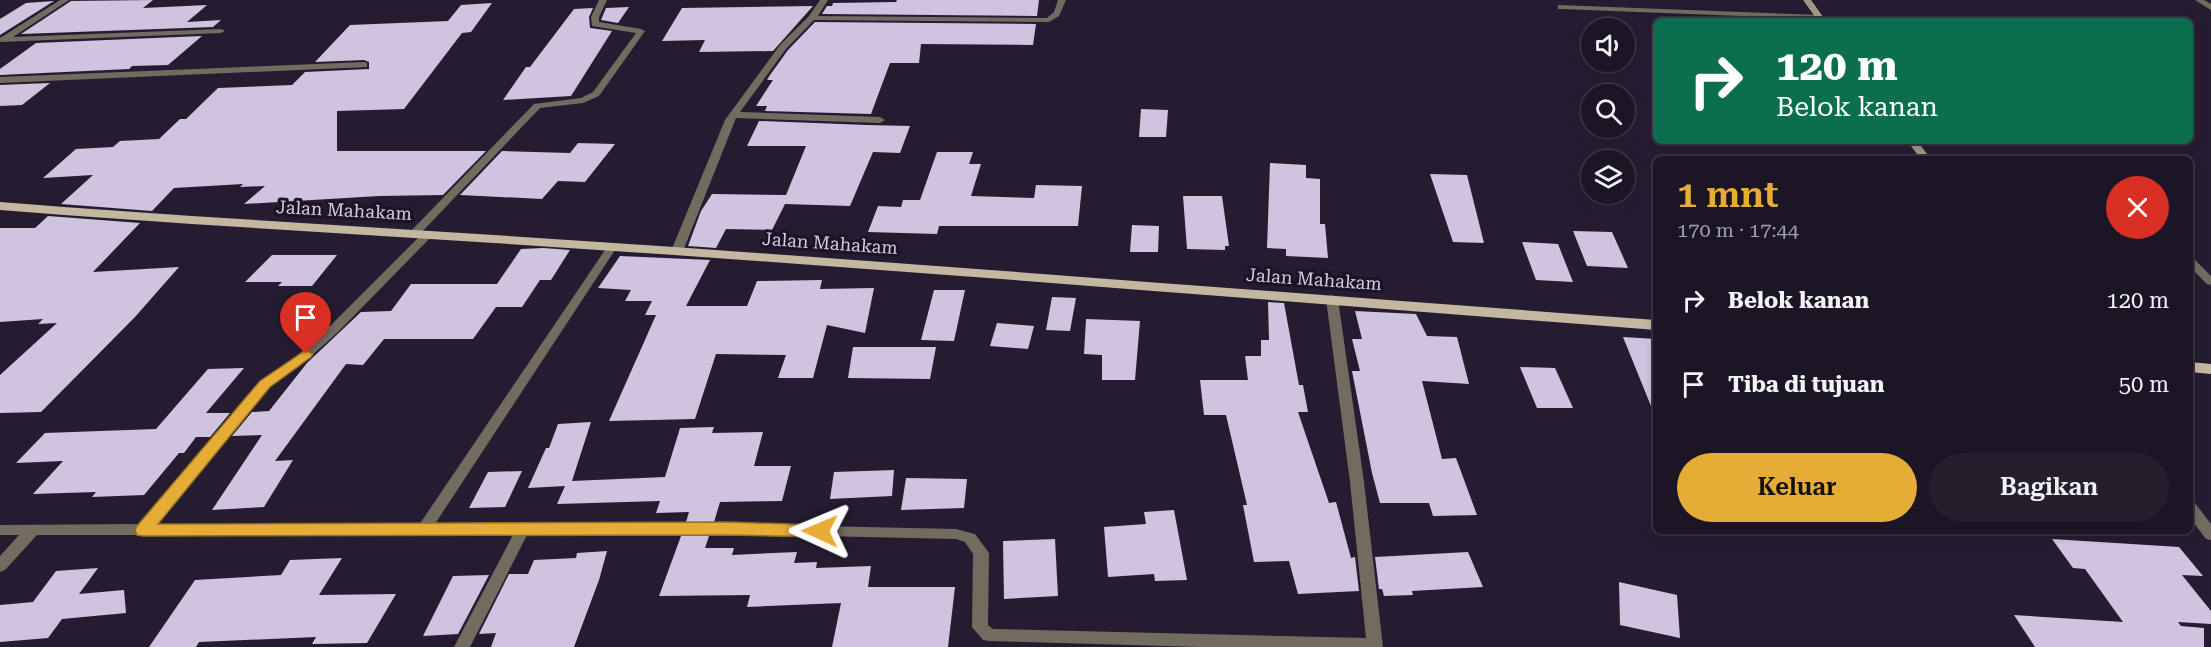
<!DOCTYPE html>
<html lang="id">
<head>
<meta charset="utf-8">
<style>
  body { margin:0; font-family:"Roboto Serif",serif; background:#251e2d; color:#f1f3f6; height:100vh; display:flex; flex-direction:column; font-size:22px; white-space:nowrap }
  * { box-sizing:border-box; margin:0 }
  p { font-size:20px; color:#a09fa7 }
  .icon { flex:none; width:33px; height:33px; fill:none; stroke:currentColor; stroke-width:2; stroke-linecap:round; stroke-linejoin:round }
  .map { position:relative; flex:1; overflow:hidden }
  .panel { position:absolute; left:1653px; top:156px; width:540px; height:378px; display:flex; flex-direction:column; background:#1c1525; border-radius:9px; box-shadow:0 3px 9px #0003,0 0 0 2px #3a3442 }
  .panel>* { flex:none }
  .guide { position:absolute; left:1653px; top:18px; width:540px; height:126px; border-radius:9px; box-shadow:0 3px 9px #0003,0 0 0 2px #3a3442; background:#0b6e4f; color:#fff; overflow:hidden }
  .fabs { position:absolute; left:1581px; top:18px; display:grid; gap:12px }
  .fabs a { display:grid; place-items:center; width:54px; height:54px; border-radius:50%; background:#1c1525; box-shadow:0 3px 9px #0003,0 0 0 2px #3a3442; font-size:30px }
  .pin { position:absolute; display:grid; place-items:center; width:51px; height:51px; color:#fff; margin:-62px -26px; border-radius:50% 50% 50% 0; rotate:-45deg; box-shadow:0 0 6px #0007 }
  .pin .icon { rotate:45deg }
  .me { position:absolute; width:66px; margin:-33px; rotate:271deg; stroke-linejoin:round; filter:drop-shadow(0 0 4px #0008) }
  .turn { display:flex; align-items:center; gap:21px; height:126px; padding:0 24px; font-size:27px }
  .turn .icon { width:78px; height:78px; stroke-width:2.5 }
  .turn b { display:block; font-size:42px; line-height:51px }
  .round { display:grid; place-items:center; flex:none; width:63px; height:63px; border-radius:32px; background:#251e2d }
  .overview { display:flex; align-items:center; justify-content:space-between; height:102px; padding:0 24px }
  h1 { font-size:36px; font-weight:600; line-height:45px; color:#e6ad36 }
  .action { display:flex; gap:12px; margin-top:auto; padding:12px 24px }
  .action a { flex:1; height:69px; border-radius:36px; background:#e6ad36; color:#111; font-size:24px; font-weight:600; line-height:69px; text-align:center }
  .action a+a { background:#251e2d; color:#f1f3f6 }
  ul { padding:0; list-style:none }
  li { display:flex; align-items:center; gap:18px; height:84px; padding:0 24px }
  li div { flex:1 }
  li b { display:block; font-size:22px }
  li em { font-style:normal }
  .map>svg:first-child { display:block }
  .building { fill:#cfc3df }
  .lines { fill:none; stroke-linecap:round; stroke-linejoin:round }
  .lane { fill:#726b60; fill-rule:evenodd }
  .street { fill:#726b60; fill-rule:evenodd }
  .secondary { fill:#a09684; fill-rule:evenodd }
  .primary { fill:#c4b7a0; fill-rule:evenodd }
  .route { fill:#e6ad36; stroke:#967023; stroke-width:1.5 }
  .labels { text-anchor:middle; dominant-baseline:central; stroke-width:6; stroke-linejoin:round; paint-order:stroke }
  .street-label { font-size:18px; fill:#d4cedc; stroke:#1c1327 }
</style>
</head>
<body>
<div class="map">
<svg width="2211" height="647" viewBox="0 0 2211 647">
  <rect width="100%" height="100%" fill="#251c31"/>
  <g class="building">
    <polygon points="153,0 143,8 207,5 187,22 221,20 213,27 21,34 71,1"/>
    <polygon points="897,0 1039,0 1037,16 822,14 827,6 832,6 833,3 896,2"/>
    <polygon points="54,1 0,35 0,19 26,3"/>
    <polygon points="492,3 471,32 462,33 404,109 337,111 337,151 486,151 443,195 379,196 244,204 265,186 240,187 243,184 174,188 152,211 61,204 93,175 43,178 76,149 113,147 120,141 159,139 180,119 186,119 218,88 292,85 305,72 369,69 369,62 364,60 315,62 350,25 448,21 461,5"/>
    <polygon points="813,6 773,51 699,52 705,40 662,41 682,8"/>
    <polygon points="629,7 618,23 601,20 606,8"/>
    <polygon points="593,8 589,17 590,28 612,31 571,96 503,100 526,67 530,67 574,9"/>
    <polygon points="815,22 1036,24 1033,45 921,44 919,63 890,63 871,114 765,111 767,106 756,106 773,80 767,80 770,75 788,50"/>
    <polygon points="202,36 168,65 132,66 129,69 0,75 0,69 36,43"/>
    <polygon points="50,83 22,105 0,106 0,85"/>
    <polygon points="1141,109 1168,110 1166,137 1139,137"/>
    <polygon points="759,121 867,125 910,126 900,153 873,152 850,206 785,204 772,230 726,229 716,248 688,246 701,211 712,194 786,195 806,146 747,146"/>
    <polygon points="578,143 615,144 585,182 558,181 542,199 460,195 502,151 570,153"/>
    <polygon points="937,152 973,152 969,164 981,164 971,196 1034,198 1036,185 1082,186 1078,226 939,226 937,234 868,232 878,206 901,207 903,200 920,200"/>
    <polygon points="1270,163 1306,165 1306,178 1320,179 1320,224 1325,224 1328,258 1286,256 1286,249 1267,248"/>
    <polygon points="1430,174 1467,175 1484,243 1453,242"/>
    <polygon points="1183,196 1222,196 1229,246 1225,246 1225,250 1187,249"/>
    <polygon points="48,216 140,223 93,272 179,267 135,317 41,412 0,413 0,375 57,323 38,324 43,319 0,322 0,228 35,228"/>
    <polygon points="1132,225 1159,226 1158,252 1130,252"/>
    <polygon points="1573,231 1612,232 1628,268 1587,266"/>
    <polygon points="1522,242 1558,244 1573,282 1536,280"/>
    <polygon points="543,248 570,250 551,280 540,280 522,307 496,307 473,339 384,339 363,365 346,364 275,461 293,460 264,507 212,510 262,435 232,436 252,412 269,411 307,363 361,312 391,311 411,284 497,284 521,249"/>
    <polygon points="272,255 337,255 312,286 278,286 282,282 245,282"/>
    <polygon points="620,256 710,260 686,306 747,306 757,281 822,280 820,289 874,288 865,333 827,325 813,378 778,378 786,355 716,354 695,419 609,421 656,315 645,315 652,301 625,301 631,290 598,288"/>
    <polygon points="934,290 965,290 954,341 921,340"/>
    <polygon points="1052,297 1076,298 1070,331 1046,330"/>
    <polygon points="1268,302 1284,303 1299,385 1303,385 1308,412 1298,412 1329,503 1336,502 1351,558 1355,557 1359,591 1298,594 1289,561 1254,562 1243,505 1247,505 1226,415 1204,415 1200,380 1248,380 1245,356 1261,356 1261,340 1269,340"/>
    <polygon points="1355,311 1416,314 1427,336 1457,337 1469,384 1422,381 1442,459 1456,458 1477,515 1433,516 1429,503 1380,503 1372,473 1352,371 1360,371 1352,339 1362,339"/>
    <polygon points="1086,319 1140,321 1135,380 1102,380 1102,355 1084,354"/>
    <polygon points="997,323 1034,326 1028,349 990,346"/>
    <polygon points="1623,337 1656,339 1656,416 1655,416"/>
    <polygon points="853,347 936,347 930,379 848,378"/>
    <polygon points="1520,367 1555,368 1573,408 1537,408"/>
    <polygon points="244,368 206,413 230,413 210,437 196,437 184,453 179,453 144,495 92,497 96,492 33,494 63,461 16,463 45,433 156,429 208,369"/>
    <polygon points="591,422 572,481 665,477 680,428 714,427 712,433 763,432 754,466 791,466 782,501 720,502 714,522 686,522 689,512 656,513 660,501 557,504 565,486 528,488 546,448 549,448 558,424"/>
    <polygon points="894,470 892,496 830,499 834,472"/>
    <polygon points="522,471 505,507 469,508 488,472"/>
    <polygon points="906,478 967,479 964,508 901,510"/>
    <polygon points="1174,510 1187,580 1155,581 1154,574 1108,577 1104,527 1146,524 1144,512"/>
    <polygon points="681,536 709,536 705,548 734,548 732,555 797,552 794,563 817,562 816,568 871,566 868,587 955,587 948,647 832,647 841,603 747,607 750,595 659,596"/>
    <polygon points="1055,539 1058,596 1004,599 1003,541"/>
    <polygon points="2052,539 2179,547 2203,576 2182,575 2211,611 2211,624 2178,622 2181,626 2204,628 2204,647 2035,647 2014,615 2123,622 2085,569 2073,568"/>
    <polygon points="607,551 599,580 574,647 491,647 496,633 479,634 509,574 528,574 534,560 576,558 577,553"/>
    <polygon points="1468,552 1483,587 1412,591 1413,595 1384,596 1382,589 1379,589 1375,557"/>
    <polygon points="342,558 319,595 396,594 367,643 312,644 316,637 199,642 196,647 149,647 195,580 281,575 290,560"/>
    <polygon points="98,568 79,594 124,590 126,613 62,619 48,638 0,642 0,605 33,602 56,571"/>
    <polygon points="489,575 458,634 423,636 453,576"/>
    <polygon points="1619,582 1677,595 1680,638 1620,625"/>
  </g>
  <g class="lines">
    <g class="lane">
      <polygon points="1558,5 1819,15 1823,17 1819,19 1561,9 1558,9"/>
      <polygon points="612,244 617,247 429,533 424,534 419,533 417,529 419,525 607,247"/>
    </g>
    <g class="street">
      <polygon points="60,0 69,0 13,37 221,29 225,31 221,33 0,42 0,38"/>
      <polygon points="599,0 607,0 599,17 599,22 641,29 645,31 599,96 583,103 540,108 419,235 411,235 410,233 411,231 534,104 581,98 593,92 636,33 592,26 591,17"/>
      <polygon points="820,0 828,0 818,16 1047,18 1054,12 1058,0 1066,0 1059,16 1049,22 814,20 786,49 740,112 880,117 885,120 880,123 736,118 683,251 681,253 673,253 671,251 725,120 780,45 809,16"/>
      <polygon points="2195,0 2204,0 2211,4 2211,10"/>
      <polygon points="364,62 367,63 367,67 0,83 0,77"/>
      <polygon points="428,231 432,232 433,234 432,236 338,332 300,366 270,387 156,524 729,524 956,529 975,534 989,553 988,625 993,629 1366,638 1350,482 1326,299 1332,295 1338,299 1364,482 1383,647 1199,647 989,641 983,640 972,627 973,554 965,542 956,539 729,534 527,535 470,647 454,647 513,535 37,535 5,570 0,572 0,556 19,535 0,535 0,525 139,524 260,381 292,360 330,326 424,232"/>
      <polygon points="2190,258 2194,259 2211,276 2211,285 2207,284 2190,267"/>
      <polygon points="2190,502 2195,503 2211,524 2211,540 2206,539 2190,518"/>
    </g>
    <g class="secondary">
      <polygon points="1803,0 1811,0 1826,21 1818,21"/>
      <polygon points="1907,141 1917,141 1931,159 1921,159"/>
    </g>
    <g class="primary">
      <path d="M0,202C225,220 450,231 674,247C1002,270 1329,296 1656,320V330C1329,305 1002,278 674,255C450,239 225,228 0,210Z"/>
      <polygon points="2190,362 2211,364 2211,374 2190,372"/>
    </g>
  </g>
  <polygon class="route" points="306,350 313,354 311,357 270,387 158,524 729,522 820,525 826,526 828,531 826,535 820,537 729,535 143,536 137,535 135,530 137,526 260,381"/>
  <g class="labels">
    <g class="street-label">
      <text transform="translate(344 210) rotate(3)">Jalan Mahakam</text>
      <text transform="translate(830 243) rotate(4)">Jalan Mahakam</text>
      <text transform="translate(1314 279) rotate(4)">Jalan Mahakam</text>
    </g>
  </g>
</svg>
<div class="fabs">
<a><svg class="icon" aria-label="sound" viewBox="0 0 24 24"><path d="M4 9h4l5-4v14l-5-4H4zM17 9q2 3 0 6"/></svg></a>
<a><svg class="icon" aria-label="search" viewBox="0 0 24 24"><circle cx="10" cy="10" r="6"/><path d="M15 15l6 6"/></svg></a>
<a><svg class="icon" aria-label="layers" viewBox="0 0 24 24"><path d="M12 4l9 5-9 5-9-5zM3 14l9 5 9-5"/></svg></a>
</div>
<div class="pin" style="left:306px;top:354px;background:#d93025"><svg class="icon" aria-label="arrive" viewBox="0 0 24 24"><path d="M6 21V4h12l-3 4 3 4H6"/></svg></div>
<svg class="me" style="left:820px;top:531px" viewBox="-20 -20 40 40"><path d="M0-17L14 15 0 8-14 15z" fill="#e6ad36" stroke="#fff" stroke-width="4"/></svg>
<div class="guide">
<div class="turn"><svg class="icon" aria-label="right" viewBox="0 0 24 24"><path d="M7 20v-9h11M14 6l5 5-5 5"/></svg><div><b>120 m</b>Belok kanan</div></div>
</div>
<section class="panel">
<div class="overview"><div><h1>1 mnt</h1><p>170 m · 17:44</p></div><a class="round" style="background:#d93025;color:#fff"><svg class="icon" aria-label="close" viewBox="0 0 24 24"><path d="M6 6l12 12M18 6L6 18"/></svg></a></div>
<ul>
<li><svg class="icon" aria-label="right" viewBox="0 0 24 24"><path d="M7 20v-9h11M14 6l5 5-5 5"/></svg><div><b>Belok kanan</b></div><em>120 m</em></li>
<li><svg class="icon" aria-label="arrive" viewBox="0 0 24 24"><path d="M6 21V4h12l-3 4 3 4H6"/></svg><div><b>Tiba di tujuan</b></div><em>50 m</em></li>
</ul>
<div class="action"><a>Keluar</a><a>Bagikan</a></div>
</section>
</div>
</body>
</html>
